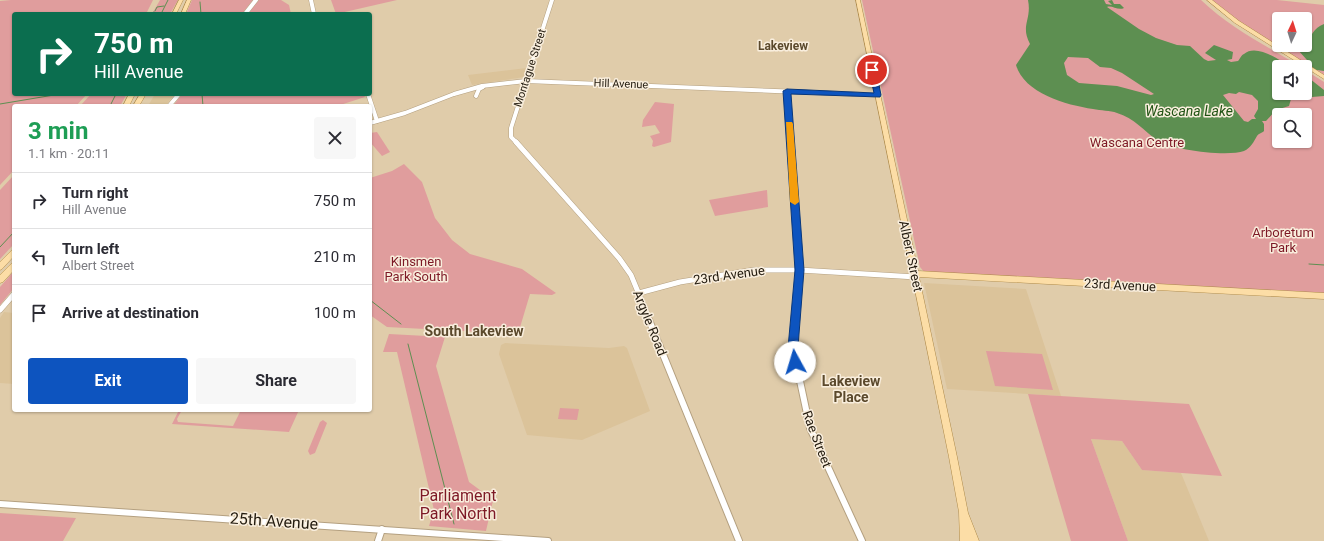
<!DOCTYPE html>
<html lang="en">
<head>
<meta charset="utf-8">
<style>
  body { margin:0; font-family:Roboto,sans-serif; background:#f7f7f7; color:#2b2b33; height:100vh; display:flex; flex-direction:column; font-size:15px; white-space:nowrap }
  * { box-sizing:border-box; margin:0 }
  p { font-size:13px; color:#7c7c81 }
  .icon { flex:none; width:22px; height:22px; fill:none; stroke:currentColor; stroke-width:2; stroke-linecap:round; stroke-linejoin:round }
  .map { position:relative; flex:1; overflow:hidden }
  .details { position:absolute; left:12px; top:104px; width:360px; height:308px; display:flex; flex-direction:column; background:#fff; border-radius:4px; box-shadow:0 1px 3px #0004 }
  .details>* { flex:none }
  .banner { position:absolute; left:12px; top:12px; width:360px; height:84px; border-radius:4px; box-shadow:0 1px 3px #0004; background:#0b6e4f; color:#fff; overflow:hidden }
  .needle { width:26px; rotate:4deg }
  .tools { position:absolute; left:1272px; top:12px; display:grid; gap:8px }
  .tools a { display:grid; place-items:center; width:40px; height:40px; border-radius:4px; background:#fff; box-shadow:0 1px 3px #0004; font-size:20px }
  .pin { position:absolute; display:grid; place-items:center; width:34px; height:34px; color:#fff; margin:-17px; border:2px solid #fff; border-radius:50%; box-shadow:0 1px 4px #0007 }
  .me { position:absolute; width:44px; margin:-22px; rotate:354deg; stroke-linejoin:round; filter:drop-shadow(0 0 3px #0008) }
  .turn { display:flex; align-items:center; gap:14px; height:84px; padding:0 16px; font-size:18px }
  .turn .icon { width:52px; height:52px; stroke-width:2.5 }
  .turn b { display:block; font-size:28px; line-height:34px }
  .round { display:grid; place-items:center; flex:none; width:42px; height:42px; border-radius:4px; background:#f7f7f7 }
  .headline { display:flex; align-items:center; justify-content:space-between; height:68px; padding:0 16px }
  h1 { font-size:24px; font-weight:700; line-height:30px; color:#1e9e55 }
  .cta { display:flex; gap:8px; margin-top:auto; padding:8px 16px }
  .cta a { flex:1; height:46px; border-radius:4px; background:#0d54bf; color:#fff; font-size:16px; font-weight:700; line-height:46px; text-align:center }
  .cta a+a { background:#f7f7f7; color:#2b2b33 }
  ul { padding:0; list-style:none }
  li { display:flex; align-items:center; gap:12px; height:56px; padding:0 16px; border-top:1px solid #e1e1e2 }
  li div { flex:1 }
  li b { display:block; font-size:15px }
  li em { font-style:normal }
  .map>svg:first-child { display:block }
  .built { fill:#dbc39a }
  .green { fill:#e09d9d; fill-rule:evenodd }
  .water { fill:#5d8f51; fill-rule:evenodd }
  .lines { fill:none; stroke-linecap:round; stroke-linejoin:round }
  .stream { stroke:#5d8f51; stroke-width:1 }
  .minor-far2-casing { stroke:#b4a080; stroke-width:5 }
  .minor-far1-casing { stroke:#b4a080; stroke-width:6 }
  .minor-casing { stroke:#b4a080; stroke-width:8 }
  .major-casing { stroke:#ae8a4a; stroke-width:1 }
  .minor-far2 { stroke:#fff; stroke-width:4 }
  .minor-far1 { stroke:#fff; stroke-width:5 }
  .minor { stroke:#fff; stroke-width:6 }
  .major { fill:#fcdda6; fill-rule:evenodd }
  .route { fill:#0d54bf; stroke:#08377c }
  .slow { fill:#f59e0b }
  .labels { text-anchor:middle; dominant-baseline:central; stroke-width:3; stroke-linejoin:round; paint-order:stroke }
  .far-street-label { font-size:11px; fill:#221a0e; stroke:#f9eedd }
  .far-neighbourhood-label { font-size:12px; font-weight:bold; fill:#5b492c; stroke:#f9eedd }
  .park-label { font-size:13px; fill:#7d1825; stroke:#f9eedd }
  .street-label { font-size:13px; fill:#221a0e; stroke:#f9eedd }
  .water-label { font-size:14px; font-style:italic; fill:#215314; stroke:#f9eedd }
  .neighbourhood-label { font-size:14px; font-weight:bold; fill:#5b492c; stroke:#f9eedd }
  .near-park-label { font-size:16px; fill:#7d1825; stroke:#f9eedd }
  .near-street-label { font-size:16px; fill:#221a0e; stroke:#f9eedd }
</style>
</head>
<body>
<div class="map">
<svg width="1324" height="541" viewBox="0 0 1324 541">
  <rect width="100%" height="100%" fill="#e0ccaa"/>
  <g class="built">
    <polygon points="527,68 524,77 472,85 468,75"/>
    <polygon points="155,94 175,94 165,106 148,106"/>
    <polygon points="924,283 1026,289 1061,396 947,389"/>
    <polygon points="4,312 14,313 14,384 0,383 0,318"/>
    <polygon points="505,343 609,348 624,346 627,348 650,411 582,440 527,435 499,354 501,345"/>
    <polygon points="1091,439 1122,441 1142,470 1181,473 1209,541 1128,541"/>
  </g>
  <g class="green">
    <polygon points="11,0 153,0 146,14 14,14 14,94 87,94 76,106 14,106 14,170 0,185 0,1"/>
    <polygon points="160,0 178,0 170,14 152,14"/>
    <polygon points="192,0 253,0 242,14 186,14"/>
    <polygon points="259,0 281,0 289,5 291,14 247,14"/>
    <polygon points="331,0 397,0 336,14"/>
    <path d="M862,0H1201C1230,28 1267,46 1301,67H1279V93H1305V70L1324,82V293L925,273L920,267ZM1279,115H1305V141H1279Z"/>
    <path d="M1211,0H1277L1324,5V76L1232,18ZM1279,19H1305V45H1279Z"/>
    <polygon points="91,94 127,94 120,106 80,106"/>
    <polygon points="182,94 363,94 365,97 337,106 173,106"/>
    <polygon points="655,102 674,104 671,142 654,147 652,146 653,141 650,136 660,133 655,125 642,127 643,120"/>
    <polygon points="377,132 390,152 382,156 370,142 370,133"/>
    <polygon points="404,164 422,182 435,218 452,240 470,254 522,269 556,293 552,295 530,294 518,334 387,327 370,315 370,178 392,171"/>
    <polygon points="14,175 14,244 0,259 0,190"/>
    <polygon points="767,190 768,207 715,216 709,200"/>
    <polygon points="14,271 14,288 0,305 0,287"/>
    <polygon points="389,334 445,337 436,366 469,482 484,493 494,496 486,531 429,526 434,510 397,352 383,352"/>
    <polygon points="986,351 1042,354 1053,390 995,386"/>
    <polygon points="1028,394 1189,404 1222,476 1142,470 1122,441 1091,439 1128,541 1071,541"/>
    <polygon points="560,408 579,409 577,420 558,419"/>
    <polygon points="179,410 182,410 177,419 178,422 233,426 241,410 299,410 289,432 172,424"/>
    <polygon points="323,420 327,423 315,453 310,455 308,451 320,422"/>
    <polygon points="0,513 76,518 63,541 0,541"/>
  </g>
  <g class="water">
    <path d="M1028,0H1104L1106,4L1112,5L1108,1L1112,0L1114,4H1120L1124,8C1118,11 1112,5 1107,7L1139,29L1156,38L1177,45L1190,46L1204,59L1208,61L1216,60L1205,53L1214,45L1233,52L1232,59L1227,60L1231,62L1238,61C1240,59 1241,55 1244,54C1256,43 1280,60 1290,67H1279V93H1305V75L1324,90V96L1312,97L1301,95L1291,99L1289,106L1276,110L1266,121H1262L1264,124V131C1262,133 1259,133 1257,136C1254,141 1251,148 1244,151C1227,157 1172,150 1157,140C1144,131 1134,118 1117,113C1110,110 1101,111 1093,109C1066,105 1024,93 1016,65L1030,44C1020,25 1032,20 1028,0ZM1068,57L1088,58L1100,67L1111,68L1122,73L1154,94L1151,95L1117,86L1079,83L1067,75L1064,63ZM1239,92L1252,95L1258,101V109L1254,116L1256,119H1252L1248,122L1244,121L1223,95L1229,93L1236,94Z"/>
    <path d="M1324,24V71L1317,70L1305,74V67H1299L1307,65V60L1298,50C1300,48 1304,46 1305,44C1312,36 1313,28 1324,24Z"/>
  </g>
  <g class="lines">
    <g class="stream">
      <polyline points="200,2 201,14"/>
      <polyline points="155,11 157,7 164,6"/>
      <polyline points="151,14 153,12"/>
      <polyline points="161,14 168,0"/>
      <polyline points="202,94 203,106"/>
      <polyline points="0,104 60,94"/>
      <polyline points="110,106 116,94"/>
      <polyline points="0,247 14,232"/>
      <polyline points="1309,264 1324,265"/>
      <polyline points="370,300 401,324"/>
      <polyline points="408,344 454,524"/>
    </g>
    <defs>
      <g id="minor-far2">
        <polyline points="311,0 314,14"/>
        <polyline points="245,14 256,0"/>
        <polyline points="787,91 791,143"/>
        <polyline points="368,94 377,121"/>
        <polyline points="476,96 479,89 483,87"/>
        <polyline points="169,106 179,94"/>
        <polyline points="370,123 405,113 454,94 482,86 526,81 878,95"/>
        <polyline points="517,143 511,137 511,128 552,0"/>
      </g>
      <g id="minor-far1">
        <polyline points="516,142 619,258 631,275 650,321"/>
        <polyline points="790,142 799,270 795,321"/>
        <polyline points="639,293 680,282 754,270 799,270 916,277"/>
        <polyline points="0,310 14,294"/>
      </g>
      <g id="minor">
        <polyline points="649,320 739,541"/>
        <polyline points="795,320 793,348 810,428 862,541"/>
        <polyline points="0,504 548,541"/>
        <polyline points="378,541 382,529"/>
      </g>
      <g id="major">
        <polygon points="179,0 183,0 176,14 172,14"/>
        <polygon points="187,0 191,0 185,14 181,14"/>
        <polygon points="856,0 860,0 918,271 1324,293 1324,299 919,277 957,457 968,513 979,541 960,541 959,512 949,457"/>
        <polygon points="1207,0 1212,0 1239,21 1324,75 1324,79 1235,23"/>
        <polygon points="129,94 135,94 129,106 123,106"/>
        <polygon points="140,94 146,94 139,106 133,106"/>
        <polygon points="14,249 14,256 2,269 0,270 0,262 12,250"/>
        <polygon points="14,262 14,270 3,282 0,283 0,275 12,263"/>
      </g>
    </defs>
    <use href="#minor-far2" class="minor-far2-casing"/>
    <use href="#minor-far1" class="minor-far1-casing"/>
    <use href="#minor" class="minor-casing"/>
    <use href="#major" class="major-casing"/>
    <use href="#minor-far2" class="minor-far2"/>
    <use href="#minor-far1" class="minor-far1"/>
    <use href="#minor" class="minor"/>
    <use href="#major" class="major"/>
  </g>
  <polygon class="route" points="870,68 876,70 881,95 880,97 791,94 804,270 799,334 798,348 800,362 799,365 795,366 792,365 788,348 795,270 783,91 787,89 874,93 869,70"/>
  <polygon class="slow" points="786,122 792,122 793,124 799,202 795,205 790,202"/>
  <g class="labels">
    <g class="far-street-label">
      <text transform="translate(530 68) rotate(-72)">Montague Street</text>
      <text transform="translate(621 84) rotate(2)">Hill Avenue</text>
    </g>
    <g class="far-neighbourhood-label">
      <text x="783" y="46">Lakeview</text>
    </g>
    <g class="park-label">
      <text x="1137" y="142">Wascana Centre</text>
      <text x="1283" y="232">Arboretum<tspan x="1283" dy="15">Park</tspan></text>
      <text x="416" y="261">Kinsmen<tspan x="416" dy="15">Park South</tspan></text>
    </g>
    <g class="street-label">
      <text transform="translate(911 256) rotate(78)">Albert Street</text>
      <text transform="translate(729 275) rotate(-8)">23rd Avenue</text>
      <text transform="translate(1120 285) rotate(3)">23rd Avenue</text>
      <text transform="translate(650 323) rotate(68)">Argyle Road</text>
      <text transform="translate(817 439) rotate(69)">Rae Street</text>
    </g>
    <g class="water-label">
      <text x="1189" y="111">Wascana Lake</text>
    </g>
    <g class="neighbourhood-label">
      <text x="474" y="331">South Lakeview</text>
      <text x="851" y="381">Lakeview<tspan x="851" dy="16">Place</tspan></text>
    </g>
    <g class="near-park-label">
      <text x="458" y="495">Parliament<tspan x="458" dy="18">Park North</tspan></text>
    </g>
    <g class="near-street-label">
      <text transform="translate(274 521) rotate(4)">25th Avenue</text>
    </g>
  </g>
</svg>
<div class="tools">
<a><svg class="needle" viewBox="-14 -14 28 28"><path d="M0-13l5 13h-10z" fill="#e53935"/><path d="M0 13l5-13h-10z" fill="#7c7c81"/></svg></a>
<a><svg class="icon" aria-label="sound" viewBox="0 0 24 24"><path d="M4 9h4l5-4v14l-5-4H4zM17 9q2 3 0 6"/></svg></a>
<a><svg class="icon" aria-label="search" viewBox="0 0 24 24"><circle cx="10" cy="10" r="6"/><path d="M15 15l6 6"/></svg></a>
</div>
<div class="pin" style="left:872px;top:70px;background:#d93025"><svg class="icon" aria-label="arrive" viewBox="0 0 24 24"><path d="M6 21V4h12l-3 4 3 4H6"/></svg></div>
<svg class="me" style="left:795px;top:362px" viewBox="-20 -20 40 40"><circle r="19" fill="#fff"/><path d="M0-13L10 11 0 6-10 11z" fill="#0d54bf"/></svg>
<div class="banner">
<div class="turn"><svg class="icon" aria-label="right" viewBox="0 0 24 24"><path d="M7 20v-9h11M14 6l5 5-5 5"/></svg><div><b>750 m</b>Hill Avenue</div></div>
</div>
<section class="details">
<div class="headline"><div><h1>3 min</h1><p>1.1 km · 20:11</p></div><a class="round"><svg class="icon" aria-label="close" viewBox="0 0 24 24"><path d="M6 6l12 12M18 6L6 18"/></svg></a></div>
<ul>
<li><svg class="icon" aria-label="right" viewBox="0 0 24 24"><path d="M7 20v-9h11M14 6l5 5-5 5"/></svg><div><b>Turn right</b><p>Hill Avenue</p></div><em>750 m</em></li>
<li><svg class="icon" aria-label="left" viewBox="0 0 24 24"><path d="M17 20v-9H6M10 6l-5 5 5 5"/></svg><div><b>Turn left</b><p>Albert Street</p></div><em>210 m</em></li>
<li><svg class="icon" aria-label="arrive" viewBox="0 0 24 24"><path d="M6 21V4h12l-3 4 3 4H6"/></svg><div><b>Arrive at destination</b></div><em>100 m</em></li>
</ul>
<div class="cta"><a>Exit</a><a>Share</a></div>
</section>
</div>
</body>
</html>
